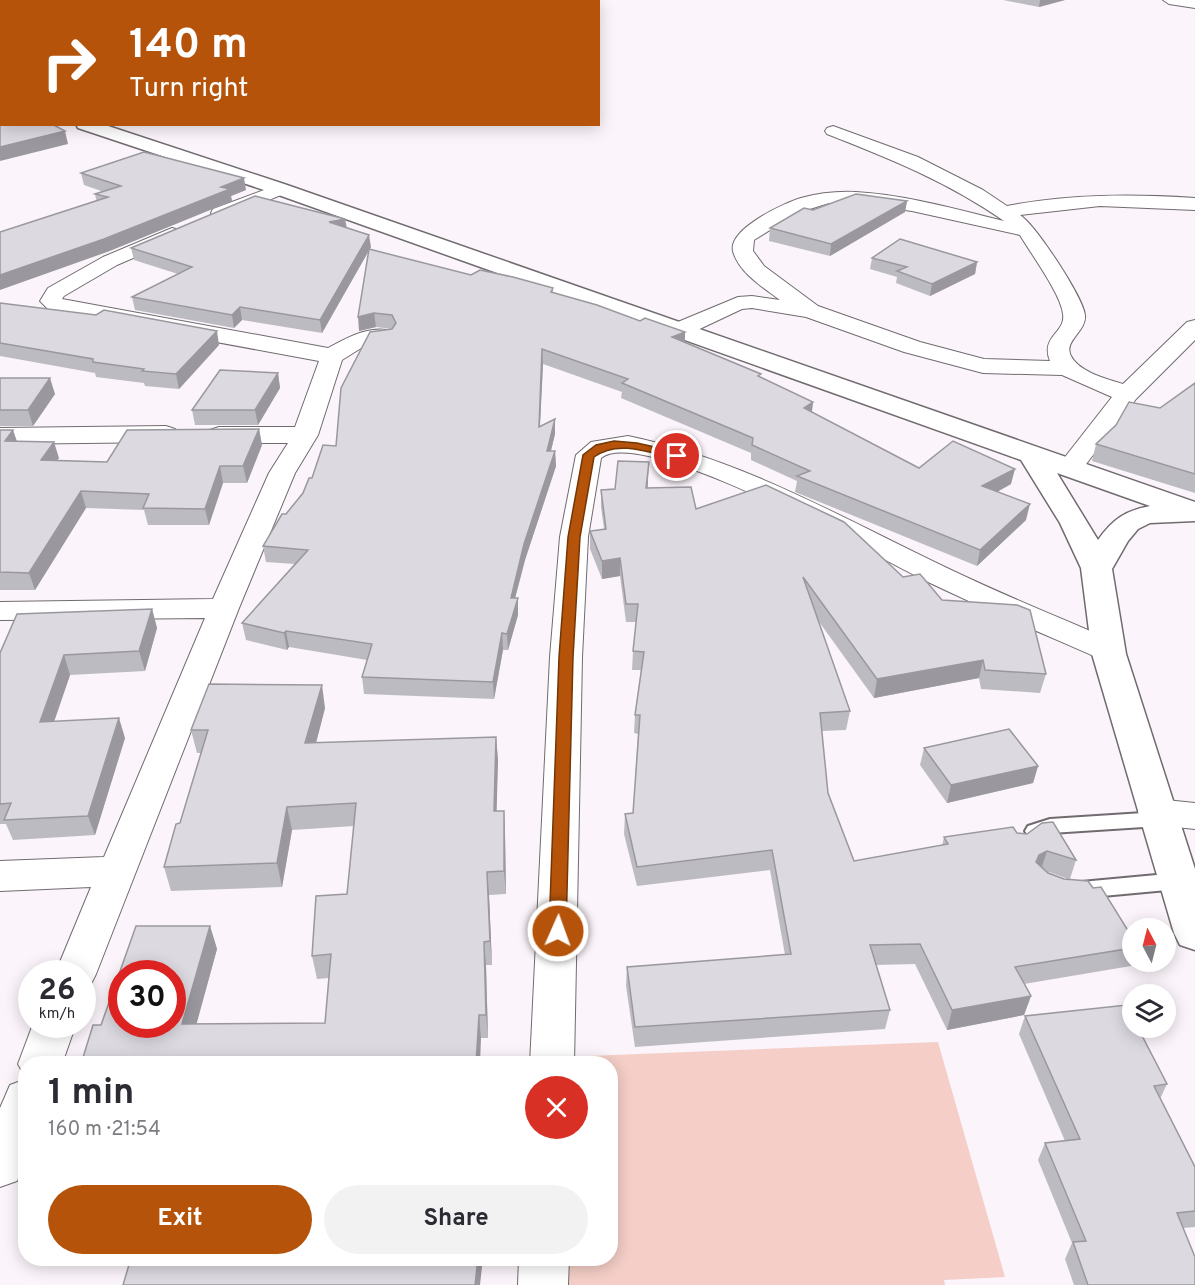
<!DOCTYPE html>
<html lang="en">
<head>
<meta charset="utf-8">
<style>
  body { margin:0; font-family:Overpass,sans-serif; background:#f2f2f3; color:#2b2b33; height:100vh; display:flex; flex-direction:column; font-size:22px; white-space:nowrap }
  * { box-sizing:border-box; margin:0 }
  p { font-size:20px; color:#7c7c81 }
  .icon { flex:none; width:33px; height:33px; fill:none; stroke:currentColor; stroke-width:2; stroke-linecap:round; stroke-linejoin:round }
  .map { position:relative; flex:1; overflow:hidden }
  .sheet { position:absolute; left:18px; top:1056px; width:600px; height:210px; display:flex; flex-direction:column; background:#fff; border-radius:24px; box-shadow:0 3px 15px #0003 }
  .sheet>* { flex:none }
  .banner { position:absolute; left:0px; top:0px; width:600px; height:126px; box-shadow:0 3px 15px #0003; background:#b45309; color:#fff; overflow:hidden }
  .needle { width:39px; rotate:353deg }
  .buttons { position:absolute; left:1122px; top:918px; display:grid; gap:12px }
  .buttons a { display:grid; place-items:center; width:54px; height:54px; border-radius:50%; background:#fff; box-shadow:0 3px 15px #0003; font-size:30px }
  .speed { position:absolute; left:18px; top:960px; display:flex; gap:12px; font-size:30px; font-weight:700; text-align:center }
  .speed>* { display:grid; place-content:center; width:78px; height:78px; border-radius:50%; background:#fff; box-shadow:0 3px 15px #0003; line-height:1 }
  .speed small { font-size:15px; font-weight:400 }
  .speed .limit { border:9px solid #d22; background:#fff; color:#111 }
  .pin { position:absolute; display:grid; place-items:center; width:51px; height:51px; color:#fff; margin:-26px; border:3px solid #fff; border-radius:50%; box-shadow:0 2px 6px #0007 }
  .me { position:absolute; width:66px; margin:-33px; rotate:2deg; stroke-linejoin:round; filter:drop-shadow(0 0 4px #0008) }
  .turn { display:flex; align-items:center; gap:21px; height:126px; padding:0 30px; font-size:27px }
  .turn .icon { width:78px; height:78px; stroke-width:2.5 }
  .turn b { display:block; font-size:42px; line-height:51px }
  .round { display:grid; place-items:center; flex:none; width:63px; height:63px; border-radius:32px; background:#f2f2f3 }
  .overview { display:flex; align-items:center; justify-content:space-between; height:102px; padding:0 30px }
  h1 { font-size:36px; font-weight:700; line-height:45px }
  .primary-button { display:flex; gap:12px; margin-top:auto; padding:12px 30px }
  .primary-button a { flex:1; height:69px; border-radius:36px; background:#b45309; color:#fff; font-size:24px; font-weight:700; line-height:69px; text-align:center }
  .primary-button a+a { background:#f2f2f3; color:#2b2b33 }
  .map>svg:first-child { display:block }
  .green { fill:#f4cec7 }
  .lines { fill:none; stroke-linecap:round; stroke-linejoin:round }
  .lane-casing { stroke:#716b70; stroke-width:4 }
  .street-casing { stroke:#716b70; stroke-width:2 }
  .secondary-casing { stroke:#716b70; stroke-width:3 }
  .lane { fill:#fff; fill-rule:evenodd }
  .street { fill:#fff; fill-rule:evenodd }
  .secondary { fill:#fff; fill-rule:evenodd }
  .wall { fill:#bdbbc2; fill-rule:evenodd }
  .shaded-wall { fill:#9a989e }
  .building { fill:#dcd9e1; stroke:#9a989e; stroke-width:1.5; fill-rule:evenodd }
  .route { fill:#b45309; stroke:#753606; stroke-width:1.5 }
</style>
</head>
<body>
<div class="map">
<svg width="1195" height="1285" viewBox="0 0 1195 1285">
  <rect width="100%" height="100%" fill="#fbf4fa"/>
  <polygon class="green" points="938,1042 1005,1277 944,1280 945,1285 569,1285 568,1259 610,1258 610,1064 563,1063 563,1057"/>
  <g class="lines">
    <defs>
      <g id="lane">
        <polygon points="1159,812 1166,814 1169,819 1166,824 1159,826 1051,833 1035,838 1028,836 1025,831 1028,826 1050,819"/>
        <polygon points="1178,873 1185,876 1188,881 1185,886 1178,889 1081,898 1074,896 1071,890 1074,884 1081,882"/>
      </g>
      <g id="street">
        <polygon points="1163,0 1195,0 1195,8 1169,4"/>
        <path d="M833,126L918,157L983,190L1007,206C1070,194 1132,194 1195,198V210L1100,206L1020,215C1035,224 1083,297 1085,315C1087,331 1063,341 1071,356C1079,372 1107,379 1123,384L1187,322L1195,320V340L1136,399L1080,472L1071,474L1062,472L1058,466L1112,397L1062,375L983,373L904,352L806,317L752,308L742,309L689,334L681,336L673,334L670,329L673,324L738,297L752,296L780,300C764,288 738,272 733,251C728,229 784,203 801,198C819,193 837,191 856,192C906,195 955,209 1004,221C948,182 891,159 827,134L825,131L827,128ZM829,203H854L912,211L1020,235C1031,254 1061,294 1063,314C1066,333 1040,336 1050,361L984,359L920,342L818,306L764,266L753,251L754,240L797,213Z"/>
        <polygon points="280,184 286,185 289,189 286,193 227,217 213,217 211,213 213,209"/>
        <path d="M172,228L179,230L182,234L179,238L117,265L64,296L62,299L328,348C348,337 369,325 393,331L396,336L393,341L366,345L342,360L318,435L295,473L239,608L96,974L90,986L82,988V974H55L91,887L0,891V861L104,857L205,618L0,620V602L213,599L269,473L288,443H219L210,440L206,435L210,430L219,427H295L319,361L59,313L51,312L40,301L48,288L103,257Z"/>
        <polygon points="166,426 175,429 179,434 175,439 166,442 0,444 0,428"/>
        <path d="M628,436C744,460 842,518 947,568C1003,595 1061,618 1118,643L1123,650L1118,657L1107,660L1096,657C1039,632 982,608 926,581C877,557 643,424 601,458L588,537L582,657L574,1064H530L550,657L560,537L576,455L591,442Z"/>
        <polygon points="1156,799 1195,803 1195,829 1156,825 1143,821 1138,812 1143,803"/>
        <polygon points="33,1024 76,1024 62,1064 26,1064 26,1078 18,1064"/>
        <polygon points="26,1079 26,1160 17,1181 0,1187 0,1108 10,1085"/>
        <polygon points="519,1258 569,1258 568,1285 518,1285"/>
      </g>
      <g id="secondary">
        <polygon points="0,92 2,93 2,103 0,102"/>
        <path d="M76,124H102L287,185L1195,502V521L1150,523L1138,529L1128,541L1112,569L1126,654L1195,869V950L1180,945L1174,933L1092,654L1081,568L1060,523L1021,460L273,193L78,128ZM1057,473L1150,506C1125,511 1113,519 1098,540Z"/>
      </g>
    </defs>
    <use href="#lane" class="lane-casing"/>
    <use href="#street" class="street-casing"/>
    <use href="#secondary" class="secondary-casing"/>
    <use href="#lane" class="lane"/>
    <use href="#street" class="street"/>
    <use href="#secondary" class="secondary"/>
  </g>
  <g class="wall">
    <polygon points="1003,0 1065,0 1039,7"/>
    <polygon points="81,173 246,190 231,196 232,201 107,252 95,194 104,192 84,185"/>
    <polygon points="907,201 905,212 830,256 769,241 770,228 813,210"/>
    <polygon points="345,219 347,228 371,247 369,249 471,275 553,288 553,293 640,321 685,332 685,343 813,402 812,412 919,468 1011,484 997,492 1026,520 977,566 795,492 797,481 751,460 751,453 621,398 622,392 543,364 540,427 555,419 555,434 551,451 555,451 556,466 525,560 515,598 518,598 518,615 508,650 503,650 494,699 364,694 362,677 367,660 289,647 287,650 246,640 242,623 295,564 266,562 263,546 303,493 312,478 336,446 392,329 376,327 359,331 369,250 322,333 242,320 234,328 135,310 132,297 178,274 134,260 131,248"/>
    <polygon points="872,258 977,262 975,274 930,296 896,283 897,277 870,269"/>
    <polygon points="0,303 219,345 179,389 145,386 144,383 96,377 95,373 0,356"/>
    <polygon points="278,373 280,388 258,425 195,425 192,410"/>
    <polygon points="0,378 55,394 33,426 0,426"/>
    <polygon points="1195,383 1195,493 1092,461 1096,444 1160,408"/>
    <polygon points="259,429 262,445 247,483 223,483 209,525 148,525 144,510 86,508 35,590 0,590 0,430 13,430 17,441 59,458 57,460 107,462"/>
    <path d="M648,480V488L696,509L903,577L942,600L1046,674L1040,693L981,689L979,678L874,698L817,619L850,711L846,730L822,731L828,793L854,861L942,846L944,837L1017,833L1076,860L1070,879L1093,888L1132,937L1133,962L1131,966L1024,984L1031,996L1024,1015L947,1030L915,964L876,965L890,1010L885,1029L635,1047L626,986L627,967L785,955L770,870L637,886L624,834L625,814L633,813L638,734L634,733L635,715L641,670H632L633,651L636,622H626L620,576L602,579L590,549V531L604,529L601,507V490L615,489ZM1047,872H1049L1068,879H1064Z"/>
    <polygon points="152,609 157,628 145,671 70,675 54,722 125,738 95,835 13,840 6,824 0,824 0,653"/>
    <polygon points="325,708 316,743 496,737 498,760 496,811 504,811 505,834 506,894 489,895 492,965 486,965 488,1038 481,1038 101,1025 210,926 217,949 196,1024 325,1023 329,978 317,979 312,956 347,894 354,826 292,830 282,887 171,891 164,867 180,823 201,753 197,753 191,730"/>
    <polygon points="924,748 1038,766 1033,783 947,803 920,765"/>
    <polygon points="1025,1016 1167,1084 1160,1099 1195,1167 1195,1227 1183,1228 1195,1285 1074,1285 1065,1259 1072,1243 1038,1160 1045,1143 1065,1141 1019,1034"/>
  </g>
  <g class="shaded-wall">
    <polygon points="1040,0 1065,0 1039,7"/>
    <polygon points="65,131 68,144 0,161 0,147"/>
    <polygon points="244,178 246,190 231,196 232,201 107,252 0,290 0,275"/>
    <polygon points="907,201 905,212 830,256 831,244"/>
    <polygon points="345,219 347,231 329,222"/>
    <polygon points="369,235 371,247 322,333 320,320"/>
    <polygon points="977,262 975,274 930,296 932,284"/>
    <polygon points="240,307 242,320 234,328 232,315"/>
    <polygon points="374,313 376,327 359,331 358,317"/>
    <polygon points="217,331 219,345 179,389 176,374"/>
    <polygon points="685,332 685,346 672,337"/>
    <polygon points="542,349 543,364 539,443 539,427"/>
    <polygon points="278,373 280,388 258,425 255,410"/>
    <polygon points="50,378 55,394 33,426 28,410"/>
    <polygon points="813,402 811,417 804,408"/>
    <polygon points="555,419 555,434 547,466 547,451"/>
    <polygon points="259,429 262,445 247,483 243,466"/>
    <polygon points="13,430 18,446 5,441"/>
    <polygon points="54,442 59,458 46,476 41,460"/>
    <polygon points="555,451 556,466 525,560 511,614 511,598 524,544"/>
    <polygon points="649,462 648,480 646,506 646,488"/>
    <polygon points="220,466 223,483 209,525 205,509"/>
    <polygon points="1015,469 1011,484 979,502 982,486"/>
    <polygon points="81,491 86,508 35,590 29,573"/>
    <polygon points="1030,504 1026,520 977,566 980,550"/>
    <polygon points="620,558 620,576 602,579 602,561"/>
    <polygon points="518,598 518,615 508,650 507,634"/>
    <polygon points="152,609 157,628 145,671 139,651"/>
    <polygon points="286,631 289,647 287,650 284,633"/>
    <polygon points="502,633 503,650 494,699 493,682"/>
    <polygon points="64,655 70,675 47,742 40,722"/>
    <polygon points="983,660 979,678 874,698 877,679"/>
    <polygon points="322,685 325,708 310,766 305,743"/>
    <polygon points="119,718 125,738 95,835 88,816"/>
    <polygon points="496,737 498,760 496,834 494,811"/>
    <polygon points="1038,766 1033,783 947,803 951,785"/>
    <polygon points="287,807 292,830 282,887 277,863"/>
    <polygon points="504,811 505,834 506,894 504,871"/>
    <polygon points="1047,851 1041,870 1033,874 1039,855"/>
    <polygon points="487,872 489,895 492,965 490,941"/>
    <polygon points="210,926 217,949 190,1048 182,1024"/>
    <polygon points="484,942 486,965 488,1038 486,1015"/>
    <polygon points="1031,996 1024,1015 947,1030 952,1010"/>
    <polygon points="479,1015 481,1038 480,1064 476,1064"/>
    <polygon points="478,1258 483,1258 480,1285 475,1285"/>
  </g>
  <g class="building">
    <polygon points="0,100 2,101 2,124 52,124 65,131 0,147"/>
    <polygon points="144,152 244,178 221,187 230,189 104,239 0,275 0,232 108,197 95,194 121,186 81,173"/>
    <polygon points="856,194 907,201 831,244 770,228 804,208 813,210"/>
    <polygon points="255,196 345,219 329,222 369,235 320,320 240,307 232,315 132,297 192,267 131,248"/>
    <polygon points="900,239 977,262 932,284 897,271 907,267 872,258"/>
    <polygon points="369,249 471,275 480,270 513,277 553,288 551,292 597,305 640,321 645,318 685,332 672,337 761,374 758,376 813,402 804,408 919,468 953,441 1015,469 982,486 1030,504 980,550 797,476 810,471 752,445 753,438 622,383 628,379 542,349 539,427 555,419 547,451 555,451 524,544 511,598 518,598 507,634 502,633 493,682 362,677 372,644 286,631 284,633 242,623 308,550 263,546 282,514 286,514 303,493 309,478 312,478 323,445 336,446 341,388 370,332 392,329 396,323 392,315 374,313 358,317"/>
    <polygon points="0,303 96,315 104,310 217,331 176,374 142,371 144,369 93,362 93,359 0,343"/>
    <polygon points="220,370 278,373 255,410 192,410"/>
    <polygon points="0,378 50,378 28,410 0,410"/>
    <polygon points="1195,383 1195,474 1096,444 1116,425 1129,402 1160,408"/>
    <polygon points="259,429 243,466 220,466 205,509 143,508 149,494 81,491 29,573 0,572 0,430 13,430 5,441 54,442 41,460 107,462 127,430"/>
    <polygon points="618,461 649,462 646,488 691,487 696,509 766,485 844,522 903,577 920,574 942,600 1017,605 1030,610 1046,674 985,670 983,660 877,679 803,577 850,711 820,713 828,793 854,861 948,844 944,837 1013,827 1017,833 1027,834 1042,823 1053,822 1076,860 1047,851 1039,855 1036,862 1048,873 1064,879 1088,881 1093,888 1101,887 1132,937 1132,948 1015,967 1031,996 952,1010 920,944 870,945 890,1010 635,1027 627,967 791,954 772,850 637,867 625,814 633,813 640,715 635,715 644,652 633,651 638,604 626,604 620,558 602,561 590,531 606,529 601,490 615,489"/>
    <polygon points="152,609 139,651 64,655 40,722 119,718 88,816 4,820 11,803 0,804 0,653 17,614"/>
    <path d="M209,684L322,685L305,743L496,737L494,811H504V871L487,872L490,941L484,942L486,1015H479L476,1064H81L93,1025H101L136,926H210L182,1024L325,1023L331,954L312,956L316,896L347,894L356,803L287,807L277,863L164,867L176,824L180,823L208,730H191ZM122,974H172V1024H122Z"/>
    <polygon points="1009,729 1038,766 951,785 924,748"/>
    <polygon points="1127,1005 1132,1017 1132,1028 1138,1028 1167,1084 1154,1086 1195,1167 1195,1211 1177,1213 1195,1257 1195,1285 1088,1285 1073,1242 1086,1241 1045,1143 1080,1139 1025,1016"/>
    <polygon points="131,1258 478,1258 475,1285 123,1285"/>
  </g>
  <path class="route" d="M614,441L637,443L681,453L683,456L677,459C651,453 618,439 594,457L580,537L573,657L566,931L564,936L558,938L551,936L549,931L559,657L568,537L583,455L596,445Z"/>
</svg>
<div class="buttons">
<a><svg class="needle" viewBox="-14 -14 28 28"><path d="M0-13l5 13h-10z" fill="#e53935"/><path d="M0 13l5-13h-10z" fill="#7c7c81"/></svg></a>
<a><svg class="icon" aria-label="layers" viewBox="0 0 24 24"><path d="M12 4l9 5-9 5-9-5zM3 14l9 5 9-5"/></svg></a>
</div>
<div class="speed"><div>26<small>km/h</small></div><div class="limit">30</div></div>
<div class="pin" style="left:677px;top:456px;background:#d93025"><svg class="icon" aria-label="arrive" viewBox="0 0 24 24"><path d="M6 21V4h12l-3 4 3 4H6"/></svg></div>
<svg class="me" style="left:558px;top:931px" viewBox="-20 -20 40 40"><circle r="17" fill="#b45309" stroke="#fff" stroke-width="3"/><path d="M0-11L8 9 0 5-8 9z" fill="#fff"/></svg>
<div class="banner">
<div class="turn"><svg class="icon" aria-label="right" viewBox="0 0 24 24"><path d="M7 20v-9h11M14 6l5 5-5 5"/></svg><div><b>140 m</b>Turn right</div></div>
</div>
<section class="sheet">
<div class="overview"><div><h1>1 min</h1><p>160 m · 21:54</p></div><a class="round" style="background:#d93025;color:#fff"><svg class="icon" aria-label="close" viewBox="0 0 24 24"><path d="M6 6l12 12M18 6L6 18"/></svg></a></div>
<div class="primary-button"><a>Exit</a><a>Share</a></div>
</section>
</div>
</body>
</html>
